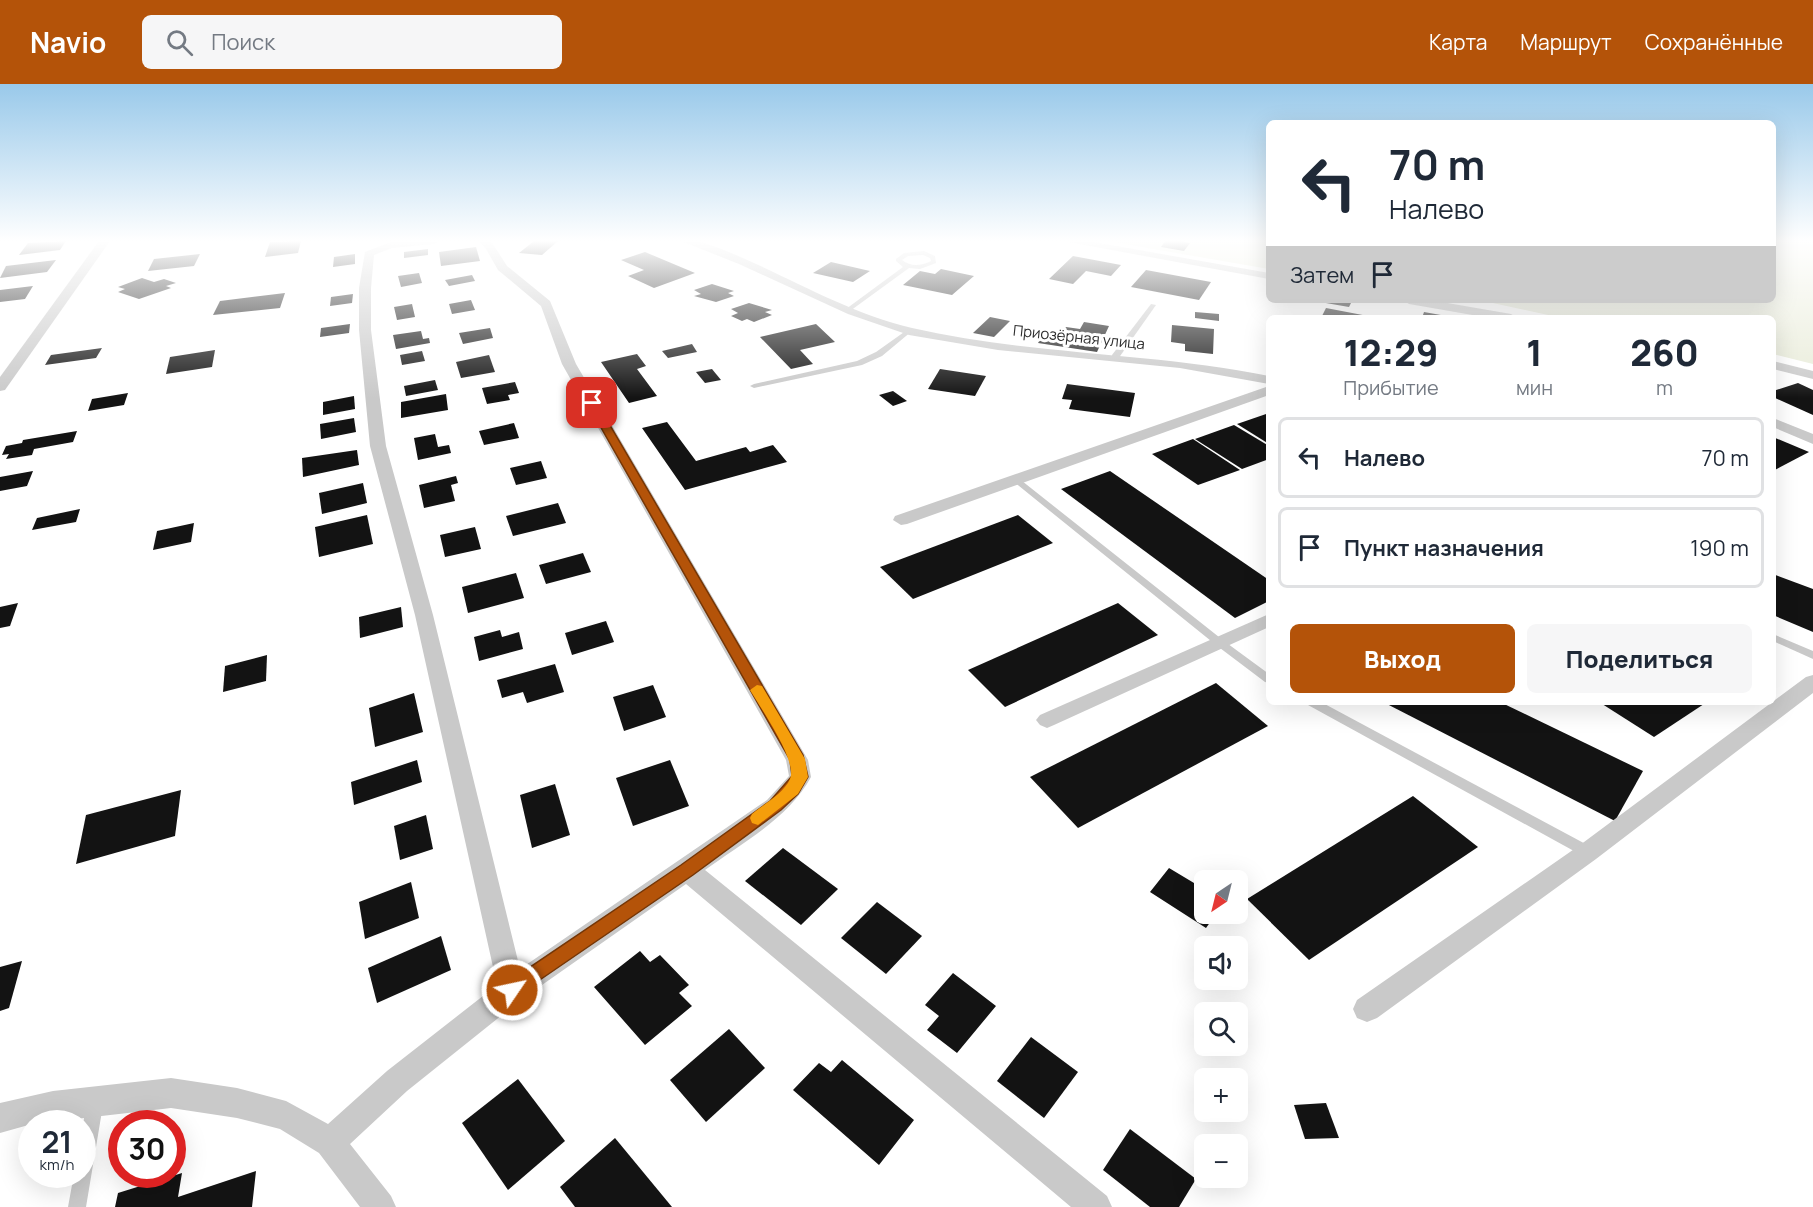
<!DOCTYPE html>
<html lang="ru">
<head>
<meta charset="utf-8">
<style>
  body { margin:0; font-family:Manrope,sans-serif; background:#f6f6f7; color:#1f2937; height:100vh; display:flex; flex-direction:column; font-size:22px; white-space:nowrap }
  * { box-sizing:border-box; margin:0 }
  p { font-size:20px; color:#747a83 }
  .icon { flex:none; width:33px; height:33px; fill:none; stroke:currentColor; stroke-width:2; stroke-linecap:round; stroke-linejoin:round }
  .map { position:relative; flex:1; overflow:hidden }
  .drawer { position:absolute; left:1266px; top:231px; width:510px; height:390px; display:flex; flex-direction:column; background:#fff; border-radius:9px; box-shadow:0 6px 24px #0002 }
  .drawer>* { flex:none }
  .banner { position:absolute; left:1266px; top:36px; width:510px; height:183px; border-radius:9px; box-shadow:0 6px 24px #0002; background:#fff; color:#1f2937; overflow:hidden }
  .needle { width:39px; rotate:215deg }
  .tools { position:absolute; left:1194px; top:786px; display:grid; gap:12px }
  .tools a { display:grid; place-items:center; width:54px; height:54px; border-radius:9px; background:#fff; box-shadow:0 6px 24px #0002; font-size:30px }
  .speed { position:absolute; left:18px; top:1026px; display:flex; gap:12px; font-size:30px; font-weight:700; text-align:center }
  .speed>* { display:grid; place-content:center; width:78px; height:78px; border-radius:50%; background:#fff; box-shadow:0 6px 24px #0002; line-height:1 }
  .speed small { font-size:15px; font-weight:400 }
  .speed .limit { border:9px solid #d22; background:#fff; color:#111 }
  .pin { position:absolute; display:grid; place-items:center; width:51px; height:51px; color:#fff; margin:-26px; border-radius:12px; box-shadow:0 3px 9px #0006 }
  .me { position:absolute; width:66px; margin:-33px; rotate:56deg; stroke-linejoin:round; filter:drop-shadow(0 0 4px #0008) }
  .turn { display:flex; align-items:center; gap:21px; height:126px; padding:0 24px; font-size:27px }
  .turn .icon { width:78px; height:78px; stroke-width:2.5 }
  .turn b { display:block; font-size:42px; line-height:51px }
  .then { display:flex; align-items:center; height:57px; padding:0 24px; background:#0003; gap:12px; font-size:22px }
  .eta { display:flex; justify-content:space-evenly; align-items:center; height:102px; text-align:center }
  .eta b { font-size:36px; font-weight:800; line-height:42px }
  .button { display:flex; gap:12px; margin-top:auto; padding:12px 24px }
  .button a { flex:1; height:69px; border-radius:9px; background:#b45309; color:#fff; font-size:24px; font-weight:800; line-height:69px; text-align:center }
  .button a+a { background:#f6f6f7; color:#1f2937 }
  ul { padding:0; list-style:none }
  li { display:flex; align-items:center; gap:18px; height:81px; margin:0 12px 9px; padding:0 12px; border:3px solid #e0e1e3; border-radius:9px }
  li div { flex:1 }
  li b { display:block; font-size:22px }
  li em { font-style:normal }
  header { display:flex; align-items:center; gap:36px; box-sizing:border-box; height:84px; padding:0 30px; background:#b45309; color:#fff }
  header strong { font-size:28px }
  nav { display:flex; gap:33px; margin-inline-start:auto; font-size:21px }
  .search { width:420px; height:54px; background:#f6f6f7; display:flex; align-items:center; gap:15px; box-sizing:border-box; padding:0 21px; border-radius:9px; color:#747a83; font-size:22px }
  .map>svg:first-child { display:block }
  .green { fill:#e8ebd8 }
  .building { fill:#131313 }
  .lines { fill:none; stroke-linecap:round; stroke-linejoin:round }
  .lane { fill:#c9c9c9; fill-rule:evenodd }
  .street { fill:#c9c9c9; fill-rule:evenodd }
  .route { fill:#b45309; stroke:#753606; stroke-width:1.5 }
  .slow { fill:#f59e0b }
  .labels { text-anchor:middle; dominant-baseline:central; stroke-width:6; stroke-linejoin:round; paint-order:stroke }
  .far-street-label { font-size:15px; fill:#2c2c2c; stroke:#fff }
</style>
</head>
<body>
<header>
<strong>Navio</strong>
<div class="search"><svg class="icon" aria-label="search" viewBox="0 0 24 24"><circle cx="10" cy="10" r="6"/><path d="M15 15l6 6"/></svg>Поиск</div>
<nav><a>Карта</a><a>Маршрут</a><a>Сохранённые</a></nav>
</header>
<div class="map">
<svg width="1813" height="1123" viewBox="0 0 1813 1123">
  <rect width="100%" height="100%" fill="#fff"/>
  <g class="green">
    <polygon points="1107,157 1269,157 1269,185"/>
    <polygon points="1773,157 1813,157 1813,280 1773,270 1773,234 1562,234 1479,216 1773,216"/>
  </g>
  <g class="building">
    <polygon points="66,157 60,166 19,171 28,159"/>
    <polygon points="301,157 298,169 265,173 270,158"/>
    <polygon points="534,157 558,157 542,171 519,169"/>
    <polygon points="1165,157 1182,157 1190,159 1184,167 1161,163"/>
    <polygon points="476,163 480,177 441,182 439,168"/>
    <polygon points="428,165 428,171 404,174 404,168"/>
    <polygon points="645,168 695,189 654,204 628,192 644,186 621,176"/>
    <polygon points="200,170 194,182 148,187 154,175"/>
    <polygon points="355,170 355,180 333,183 334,173"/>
    <polygon points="1073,172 1121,181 1111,192 1086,187 1073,200 1049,195"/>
    <polygon points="56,176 47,188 0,194 6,182"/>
    <polygon points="831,178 870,187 853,198 813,189"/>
    <polygon points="941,185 974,192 952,211 903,201 920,187 935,190"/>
    <polygon points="1146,186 1211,198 1199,216 1131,203"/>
    <polygon points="419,189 422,199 401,203 398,192"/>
    <polygon points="472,191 475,197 449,202 445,196"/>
    <polygon points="142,194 154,198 164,195 176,199 166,202 171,204 139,215 118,208 125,205 118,203"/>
    <polygon points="712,200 734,207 728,209 734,212 716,218 694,212 701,210 694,206"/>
    <polygon points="33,202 25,215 0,218 0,206"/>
    <polygon points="285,209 280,224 213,231 220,217"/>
    <polygon points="353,210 352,219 330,222 331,213"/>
    <polygon points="471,216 475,226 452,230 449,220"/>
    <polygon points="1321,216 1344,216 1352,217 1349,223 1320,218"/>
    <polygon points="749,219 772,226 765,228 772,231 754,238 747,235 742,237 731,232 738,229 731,225"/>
    <polygon points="412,220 415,233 397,236 394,223"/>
    <polygon points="1326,224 1373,233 1373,234 1321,234"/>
    <polygon points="1195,228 1219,230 1219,237 1195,234"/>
    <polygon points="1424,228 1452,233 1452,234 1422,234"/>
    <polygon points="990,233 1010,237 994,253 973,249"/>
    <polygon points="1084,238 1109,242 1097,268 1038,259 1046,246 1062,248 1066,243 1080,245"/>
    <polygon points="350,240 349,249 320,253 321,244"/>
    <polygon points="816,240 835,258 800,266 813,280 791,285 760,253"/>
    <polygon points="1172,241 1214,245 1213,270 1185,267 1185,260 1171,258"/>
    <polygon points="490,244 493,254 463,260 459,249"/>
    <polygon points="421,247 423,255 429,254 430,259 396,265 393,251"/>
    <polygon points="692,260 697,268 668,274 662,267"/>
    <polygon points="102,264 96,274 45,281 51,271"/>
    <polygon points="215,266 212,283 166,290 170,273"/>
    <polygon points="422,267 425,277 402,281 400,271"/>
    <polygon points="637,270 646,282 637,285 657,312 629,319 601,278"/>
    <polygon points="489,271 495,288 461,294 456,278"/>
    <polygon points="712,285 721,296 705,299 696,288"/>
    <polygon points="940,285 986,292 975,312 928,305"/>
    <polygon points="435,296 438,306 406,312 404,302"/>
    <polygon points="515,298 519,309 508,311 510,316 487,320 482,304"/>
    <polygon points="1798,299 1813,306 1813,331 1773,313 1773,307"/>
    <polygon points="1067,300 1135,309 1130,333 1069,325 1072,316 1062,315"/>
    <polygon points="893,307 907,317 893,322 879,311"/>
    <polygon points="128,309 124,321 88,327 92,315"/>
    <polygon points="446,310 448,326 401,334 401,318"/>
    <polygon points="354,312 355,325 323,331 323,318"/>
    <polygon points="1269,329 1269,360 1237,340"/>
    <polygon points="354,334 356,348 321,355 320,340"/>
    <polygon points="667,338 696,377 746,363 750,368 773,361 787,378 685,406 642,344"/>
    <polygon points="514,339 519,354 484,361 479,347"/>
    <polygon points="1234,341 1269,362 1269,375 1242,385 1195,355"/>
    <polygon points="77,347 73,358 34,365 32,371 6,375 9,370 2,371 6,362 22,359 23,356"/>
    <polygon points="435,350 438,363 449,361 451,369 418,376 414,354"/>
    <polygon points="1773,353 1809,368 1773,387"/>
    <polygon points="1193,355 1240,386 1198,401 1152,370"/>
    <polygon points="357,366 359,381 303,393 302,374"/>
    <polygon points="541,377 547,394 516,401 510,384"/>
    <polygon points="33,387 27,402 0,407 0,393"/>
    <polygon points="1110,387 1269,496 1269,517 1235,534 1061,405"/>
    <polygon points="456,392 458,399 451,401 455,417 424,424 419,401"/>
    <polygon points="363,399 367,419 322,430 319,409"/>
    <polygon points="558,419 566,439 513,452 506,432"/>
    <polygon points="80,425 76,438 32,446 37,434"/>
    <polygon points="367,431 373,460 319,473 315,443"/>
    <polygon points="1018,431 1053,459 913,515 880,483"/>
    <polygon points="194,439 191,458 153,466 157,447"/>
    <polygon points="475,443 481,465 445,473 440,451"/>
    <polygon points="583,469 591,488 546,500 539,481"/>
    <polygon points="516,489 524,514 468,529 462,503"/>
    <polygon points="1773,490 1813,505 1813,548 1773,531"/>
    <polygon points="18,519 10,542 0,544 0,523"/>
    <polygon points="1118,519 1158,551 1005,623 968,586"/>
    <polygon points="401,523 403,543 360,554 359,533"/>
    <polygon points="606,537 614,558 572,571 565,549"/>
    <polygon points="500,546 502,553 519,548 523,565 479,577 474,553"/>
    <polygon points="267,571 266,597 223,608 225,582"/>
    <polygon points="555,580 564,608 527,619 523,608 502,614 497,596"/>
    <polygon points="1216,599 1268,642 1078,744 1030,693"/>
    <polygon points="653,601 666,633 624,647 613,613"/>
    <polygon points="414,609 423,648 375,663 369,624"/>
    <polygon points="1383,618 1500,618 1643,687 1615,737"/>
    <polygon points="1599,618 1707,618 1654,653"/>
    <polygon points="417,676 422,698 354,721 351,698"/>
    <polygon points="670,676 689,722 633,742 616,694"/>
    <polygon points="555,700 570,751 532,764 520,711"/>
    <polygon points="181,706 175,752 76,780 86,731"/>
    <polygon points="1413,712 1478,763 1309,876 1247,815"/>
    <polygon points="426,731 433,765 400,776 394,742"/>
    <polygon points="783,764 838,805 801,841 745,797"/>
    <polygon points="1169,784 1204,805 1204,830 1216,830 1206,844 1150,808"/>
    <polygon points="411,798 419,834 365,855 359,818"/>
    <polygon points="877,818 922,852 886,890 841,854"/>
    <polygon points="441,852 451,886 377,919 368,884"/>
    <polygon points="640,867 650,878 660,871 689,901 679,909 692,922 645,961 594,903"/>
    <polygon points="22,877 9,924 0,927 0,883"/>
    <polygon points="953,889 996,922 957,969 927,946 939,932 925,921"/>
    <polygon points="729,945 765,984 706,1038 670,996"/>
    <polygon points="1031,953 1078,988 1044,1034 997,997"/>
    <polygon points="842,976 914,1036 879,1081 793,1006 819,979 831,988"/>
    <polygon points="518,995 565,1057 508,1106 462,1039"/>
    <polygon points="1326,1019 1339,1054 1305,1055 1294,1021"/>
    <polygon points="1130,1045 1196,1095 1179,1123 1150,1123 1103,1086"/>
    <polygon points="615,1054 672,1123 575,1123 560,1103"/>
    <polygon points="256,1087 252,1123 115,1123 118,1109 182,1089 178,1113"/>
  </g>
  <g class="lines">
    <g class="lane">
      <path d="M924,167L935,172L936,179L920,185L909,184L850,227H846V225L903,183L896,177V175L904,169ZM923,171L930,174L931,177C921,182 911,183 902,176L908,172Z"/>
      <polygon points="1151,220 1156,221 1118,275 1112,275 1112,271"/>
      <polygon points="907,246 912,247 882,272 862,281 754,304 750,302 754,300 857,277 876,268"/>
      <polygon points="1017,393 1224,557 1269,590 1269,599 1265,598 1216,561 1014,398 1013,396"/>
      <polygon points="1773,550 1813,567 1813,575 1773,557"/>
      <polygon points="1306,618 1321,618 1593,764 1594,768 1593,772 1588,773 1583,772 1308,621"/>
      <path d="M95,1013L101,1015L103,1021L86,1123H68L74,1090H82C82,1066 80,1039 89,1015Z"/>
    </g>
    <g class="street">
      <polygon points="99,157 110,157 5,306 0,307 0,293"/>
      <path d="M393,157H439L434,160L392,164L374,171L371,204V246L386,362L433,531L520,885L767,716L789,692L786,676L562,280L541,222L498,186L486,165L479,157H491L507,182L550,217L576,280L808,676L811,693C789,734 742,759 705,786L1107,1112L1112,1123H1071L686,800L522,915L407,1007L350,1060L391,1112L396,1123H360L319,1069L280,1045L237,1034L171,1024L32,1040L0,1049V1019L53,1007L171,994L237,1004L286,1017L328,1040L387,987L497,901L415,531L370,362L359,246V204L365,168Z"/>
      <path d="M681,157H698L719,164C783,189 844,228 912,244C1029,271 1151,268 1269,292V300L1180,284L998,266L909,251L848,230L739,180Z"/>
      <polygon points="1063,157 1088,157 1269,189 1269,195"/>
      <polygon points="1403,216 1430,216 1511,230 1517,234 1490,234 1409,220"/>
      <polygon points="1773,277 1813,287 1813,295 1773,285"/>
      <polygon points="1269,302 1269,311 907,440 901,441 893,436 895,432"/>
      <polygon points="1773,334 1813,350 1813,360 1773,343"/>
      <polygon points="1269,530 1269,543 1054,641 1047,644 1040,641 1036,636 1040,631"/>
      <polygon points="1813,591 1813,609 1596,775 1377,934 1367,938 1357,934 1353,925 1357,916 1580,761 1806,593"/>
    </g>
  </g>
  <linearGradient id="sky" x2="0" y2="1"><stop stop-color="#99c9ea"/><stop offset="0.5" stop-color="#fff"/><stop offset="1" stop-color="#fff" stop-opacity="0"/></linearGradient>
  <rect width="1813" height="314" fill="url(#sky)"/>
  <polygon class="route" points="592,316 597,319 803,671 808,693 798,710 781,726 693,791 512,915 505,912 502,906 505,900 681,781 770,717 792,692 790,676 587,319"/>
  <path class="slow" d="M757,601L762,602L805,675L808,693L798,710L758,741L752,739L750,734L752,730C764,720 784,709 790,695C798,677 760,623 750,606Z"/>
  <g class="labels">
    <g class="far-street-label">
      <text transform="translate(1079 253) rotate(6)">Приозёрная улица</text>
    </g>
  </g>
</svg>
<div class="tools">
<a><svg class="needle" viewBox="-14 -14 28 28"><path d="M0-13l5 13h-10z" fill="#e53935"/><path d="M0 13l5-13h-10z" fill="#747a83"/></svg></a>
<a><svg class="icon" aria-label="sound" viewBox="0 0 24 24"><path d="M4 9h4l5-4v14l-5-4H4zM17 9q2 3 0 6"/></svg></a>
<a><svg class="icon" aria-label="search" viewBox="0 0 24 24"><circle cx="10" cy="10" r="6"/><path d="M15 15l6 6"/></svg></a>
<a>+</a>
<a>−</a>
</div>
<div class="speed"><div>21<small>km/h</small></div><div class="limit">30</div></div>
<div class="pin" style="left:592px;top:319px;background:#d93025"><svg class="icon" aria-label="arrive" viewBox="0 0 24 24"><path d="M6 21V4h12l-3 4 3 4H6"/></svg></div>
<svg class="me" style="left:512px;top:906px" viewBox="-20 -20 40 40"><circle r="17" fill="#b45309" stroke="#fff" stroke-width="3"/><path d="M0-11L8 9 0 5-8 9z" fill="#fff"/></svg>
<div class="banner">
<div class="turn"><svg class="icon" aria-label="left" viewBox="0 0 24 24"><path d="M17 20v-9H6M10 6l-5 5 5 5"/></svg><div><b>70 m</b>Налево</div></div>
<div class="then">Затем<svg class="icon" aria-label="arrive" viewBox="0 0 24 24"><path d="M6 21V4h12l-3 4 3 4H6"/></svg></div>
</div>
<section class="drawer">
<div class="eta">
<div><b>12:29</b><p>Прибытие</p></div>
<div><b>1</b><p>мин</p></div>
<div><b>260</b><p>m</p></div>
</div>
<ul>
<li><svg class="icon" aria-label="left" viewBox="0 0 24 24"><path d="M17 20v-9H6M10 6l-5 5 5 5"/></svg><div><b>Налево</b></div><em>70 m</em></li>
<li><svg class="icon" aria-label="arrive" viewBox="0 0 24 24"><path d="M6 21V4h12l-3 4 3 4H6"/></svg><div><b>Пункт назначения</b></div><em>190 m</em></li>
</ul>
<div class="button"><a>Выход</a><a>Поделиться</a></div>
</section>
</div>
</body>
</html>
